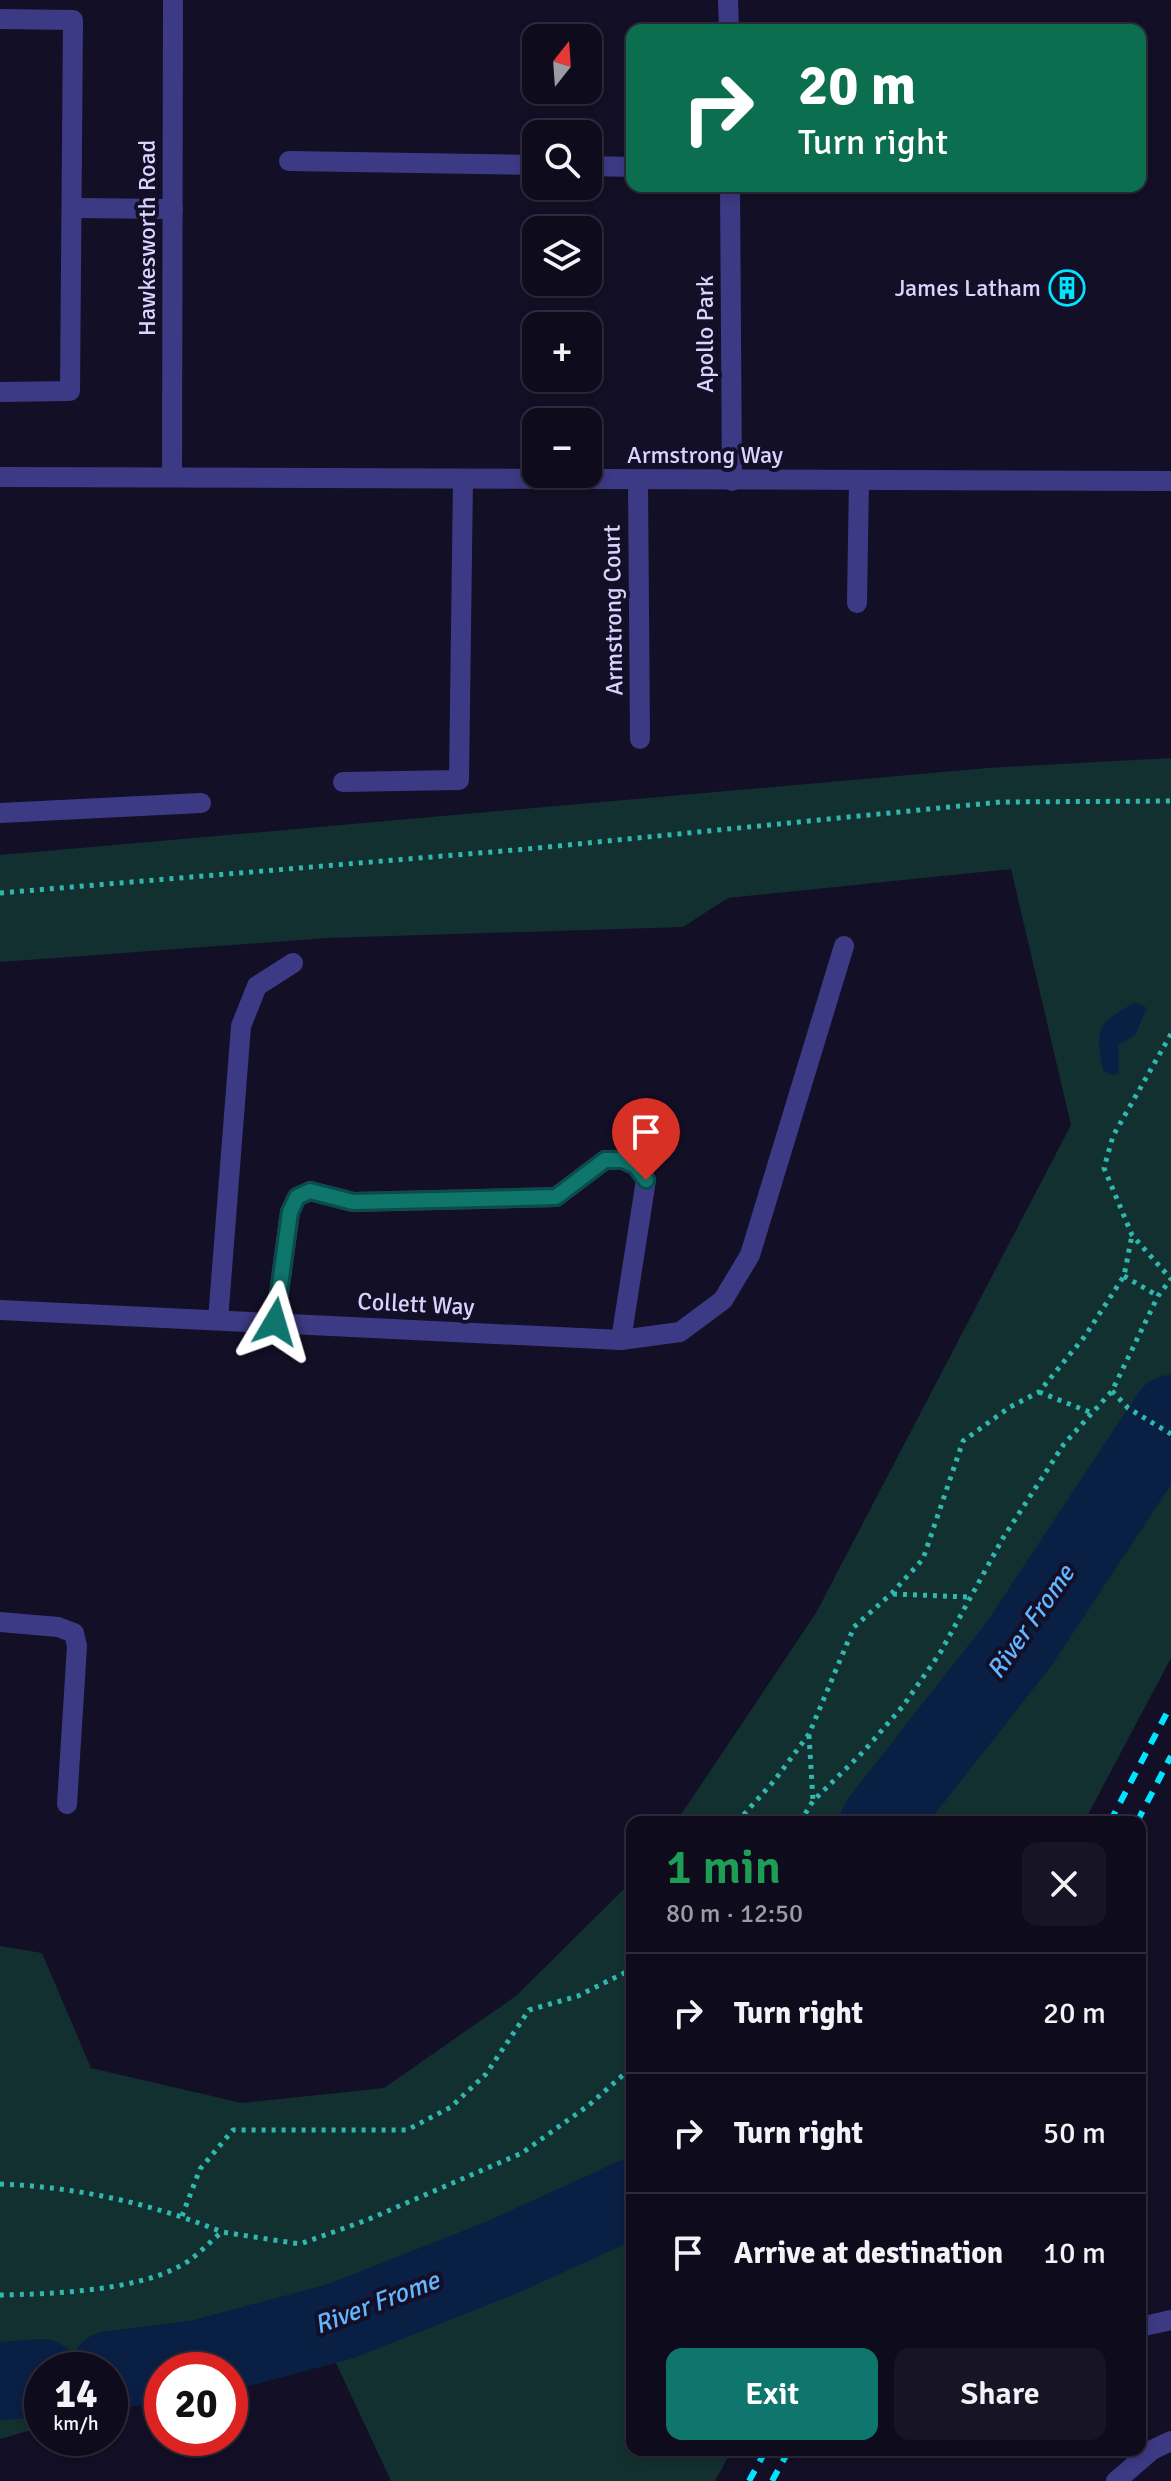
<!DOCTYPE html>
<html lang="en">
<head>
<meta charset="utf-8">
<style>
  body { margin:0; font-family:Signika,sans-serif; background:#171425; color:#f1f3f6; height:100vh; display:flex; flex-direction:column; font-size:30px; white-space:nowrap }
  * { box-sizing:border-box; margin:0 }
  p { font-size:26px; color:#9b9ba3 }
  .icon { flex:none; width:44px; height:44px; fill:none; stroke:currentColor; stroke-width:2; stroke-linecap:round; stroke-linejoin:round }
  .map { position:relative; flex:1; overflow:hidden }
  .sheet { position:absolute; left:626px; top:1816px; width:520px; height:640px; display:flex; flex-direction:column; background:#0e0b1c; border-radius:16px; box-shadow:0 4px 12px #0003,0 0 0 2px #2e2b3b }
  .sheet>* { flex:none }
  .hud { position:absolute; left:626px; top:24px; width:520px; height:168px; border-radius:16px; box-shadow:0 4px 12px #0003,0 0 0 2px #2e2b3b; background:#0b6e4f; color:#fff; overflow:hidden }
  .needle { width:52px; rotate:17deg }
  .tools { position:absolute; left:522px; top:24px; display:grid; gap:16px }
  .tools a { display:grid; place-items:center; width:80px; height:80px; border-radius:16px; background:#0e0b1c; box-shadow:0 4px 12px #0003,0 0 0 2px #2e2b3b; font-size:40px }
  .speed { position:absolute; left:24px; top:2352px; display:flex; gap:16px; font-size:40px; font-weight:700; text-align:center }
  .speed>* { display:grid; place-content:center; width:104px; height:104px; border-radius:50%; background:#0e0b1c; box-shadow:0 4px 12px #0003,0 0 0 2px #2e2b3b; line-height:1 }
  .speed small { font-size:20px; font-weight:400 }
  .speed .limit { border:12px solid #d22; background:#fff; color:#111 }
  .pin { position:absolute; display:grid; place-items:center; width:68px; height:68px; color:#fff; margin:-82px -34px; border-radius:50% 50% 50% 0; rotate:-45deg; box-shadow:0 0 8px #0007 }
  .pin .icon { rotate:45deg }
  .me { position:absolute; width:88px; margin:-44px; rotate:7deg; stroke-linejoin:round; filter:drop-shadow(0 0 6px #0008) }
  .turn { display:flex; align-items:center; gap:28px; height:168px; padding:0 40px; font-size:36px }
  .turn .icon { width:104px; height:104px; stroke-width:2.5 }
  .turn b { display:block; font-size:56px; line-height:68px }
  .round { display:grid; place-items:center; flex:none; width:84px; height:84px; border-radius:16px; background:#171425 }
  .summary { display:flex; align-items:center; justify-content:space-between; height:136px; padding:0 40px }
  h1 { font-size:48px; font-weight:600; line-height:60px; color:#1e9e55 }
  .cta { display:flex; gap:16px; margin-top:auto; padding:16px 40px }
  .cta a { flex:1; height:92px; border-radius:16px; background:#0f766e; color:#fff; font-size:32px; font-weight:600; line-height:92px; text-align:center }
  .cta a+a { background:#171425; color:#f1f3f6 }
  ul { padding:0; list-style:none }
  li { display:flex; align-items:center; gap:24px; height:120px; padding:0 40px; border-top:2px solid #2e2b3b }
  li div { flex:1 }
  li b { display:block; font-size:30px }
  li em { font-style:normal }
  .map>svg:first-child { display:block }
  .green { fill:#12302f }
  .water { fill:#0a1f44 }
  .lines { fill:none; stroke-linecap:round; stroke-linejoin:round }
  .river { stroke:#0a1f44; stroke-width:78 }
  .path { stroke:#2fb8b0; stroke-width:5; stroke-dasharray:4 6; stroke-linecap:butt }
  .minor { stroke:#3d3a85; stroke-width:20 }
  .rail { stroke:#00e5ff; stroke-width:6; stroke-dasharray:12 10; stroke-linecap:butt }
  .route-casing { stroke:#0a4d48; stroke-width:20 }
  .route { stroke:#0f766e; stroke-width:14 }
  .labels { text-anchor:middle; dominant-baseline:central; stroke-width:8; stroke-linejoin:round; paint-order:stroke }
  .street-label { font-size:24px; fill:#d9d4ff; stroke:#130f26 }
  .poi-label { font-size:24px; fill:#d9d4ff; stroke:#130f26; text-anchor:end }
  .water-label { font-size:26px; font-style:italic; fill:#62b6ff; stroke:#130f26 }
</style>
</head>
<body>
<div class="map">
<svg width="1171" height="2481" viewBox="0 0 1171 2481">
  <rect width="100%" height="100%" fill="#130f26"/>
  <g class="green">
    <polygon points="1171,758 1171,1658 1084,1822 676,1822 816,1613 1071,1125 1011,869 728,898 683,927 328,938 0,962 0,855 988,768"/>
    <polygon points="632,1881 632,2450 732,2450 715,2481 391,2481 329,2348 230,2376 230,2370 162,2370 162,2394 110,2409 110,2370 42,2370 42,2427 0,2439 0,1946 42,1953 91,2068 242,2103 384,2088 516,1996"/>
  </g>
  <path class="water" d="M1135,1002L1147,1008L1135,1035L1118,1045L1119,1074L1111,1075L1103,1070C1094,1025 1098,1025 1135,1002Z"/>
  <g class="lines">
    <g class="river">
      <polyline points="879,1822 1019,1644 1171,1414"/>
      <polyline points="110,2370 199,2359 341,2321 503,2257 632,2198"/>
      <polyline points="0,2381 42,2378"/>
    </g>
    <g class="path">
      <polyline points="0,893 527,849 1000,802 1171,801"/>
      <polyline points="1171,1034 1113,1136 1104,1168 1132,1235 1171,1279"/>
      <polyline points="1124,1276 1158,1296"/>
      <polyline points="1112,1391 1128,1408 1171,1434"/>
      <polyline points="1039,1392 1092,1413"/>
      <polyline points="893,1594 968,1597"/>
      <polyline points="809,1735 813,1801"/>
      <polyline points="737,1822 774,1781 809,1734 854,1627 892,1593 923,1559 963,1441 1010,1407 1039,1392 1085,1336 1124,1276 1132,1235"/>
      <polyline points="800,1822 813,1801 864,1751 903,1706 940,1653 1003,1538 1064,1444 1112,1391 1158,1296 1171,1279"/>
      <path d="M0,2184C76,2187 151,2203 222,2232"/>
      <polyline points="182,2216 200,2169 233,2130 407,2130 451,2107 486,2074 529,2010 578,1996 632,1969"/>
      <path d="M0,2295C50,2294 133,2291 178,2267C194,2260 208,2243 222,2232L300,2244L367,2220L522,2153L589,2105L632,2067"/>
    </g>
    <g class="minor">
      <polyline points="728,0 729,30"/>
      <polyline points="0,19 73,20 70,391 0,392"/>
      <polyline points="289,161 536,165"/>
      <polyline points="588,166 632,167"/>
      <polyline points="730,186 732,481"/>
      <polyline points="74,208 173,209"/>
      <polyline points="0,477 1171,481"/>
      <polyline points="172,477 173,0"/>
      <polyline points="638,481 640,739"/>
      <polyline points="857,603 859,481"/>
      <polyline points="343,782 459,780 463,479"/>
      <polyline points="0,813 201,803"/>
      <polyline points="0,1310 621,1340 680,1332 723,1300 750,1255 844,946"/>
      <polyline points="218,1320 241,1026 257,986 293,963"/>
      <polyline points="275,1322 290,1212 297,1197 310,1191 353,1202 556,1197 605,1160 623,1160 636,1166 646,1180 621,1340"/>
      <polyline points="0,1622 58,1627 74,1633 77,1646 67,1804"/>
      <polyline points="1140,2327 1171,2320"/>
      <polyline points="1116,2481 1152,2450 1171,2441"/>
    </g>
    <g class="rail">
      <polyline points="1110,1822 1171,1705"/>
      <polyline points="1137,1822 1171,1756"/>
      <polyline points="749,2481 766,2450"/>
      <polyline points="772,2481 789,2450"/>
    </g>
  </g>
  <g class="lines">
    <defs>
      <polyline id="route" points="275,1322 290,1212 297,1197 310,1191 353,1202 556,1197 605,1160 623,1160 636,1166 646,1180"/>
    </defs>
    <use href="#route" class="route-casing"/>
    <use href="#route" class="route"/>
  </g>
  <defs>
    <symbol id="building-ring" viewBox="-11 -11 22 22"><circle r="9.5" fill="#130f26" stroke="#00e5ff" stroke-width="1.5"/><path d="M-4-6H4V6H1V3H-1V6H-4ZM-2.5-4.3h1.7v1.8h-1.7ZM.8-4.3h1.7v1.8H.8ZM-2.5-1h1.7V.8h-1.7ZM.8-1h1.7V.8H.8Z" fill="#00e5ff"/></symbol>
  </defs>
  <g fill-rule="evenodd">
    <use href="#building-ring" x="1047" y="268" width="40" height="40"/>
  </g>
  <g class="labels">
    <g class="street-label">
      <text transform="translate(147 238) rotate(-90)">Hawkesworth Road</text>
      <text transform="translate(705 334) rotate(-90)">Apollo Park</text>
      <text x="705" y="455">Armstrong Way</text>
      <text transform="translate(613 610) rotate(-91)">Armstrong Court</text>
      <text transform="translate(416 1304) rotate(3)">Collett Way</text>
    </g>
    <g class="poi-label">
      <text x="1041" y="288">James Latham</text>
    </g>
    <g class="water-label">
      <text transform="translate(1031 1622) rotate(-55)">River Frome</text>
      <text transform="translate(377 2303) rotate(-21)">River Frome</text>
    </g>
  </g>
</svg>
<div class="tools">
<a><svg class="needle" viewBox="-14 -14 28 28"><path d="M0-13l5 13h-10z" fill="#e53935"/><path d="M0 13l5-13h-10z" fill="#9b9ba3"/></svg></a>
<a><svg class="icon" aria-label="search" viewBox="0 0 24 24"><circle cx="10" cy="10" r="6"/><path d="M15 15l6 6"/></svg></a>
<a><svg class="icon" aria-label="layers" viewBox="0 0 24 24"><path d="M12 4l9 5-9 5-9-5zM3 14l9 5 9-5"/></svg></a>
<a>+</a>
<a>−</a>
</div>
<div class="speed"><div>14<small>km/h</small></div><div class="limit">20</div></div>
<div class="pin" style="left:646px;top:1180px;background:#d93025"><svg class="icon" aria-label="arrive" viewBox="0 0 24 24"><path d="M6 21V4h12l-3 4 3 4H6"/></svg></div>
<svg class="me" style="left:275px;top:1322px" viewBox="-20 -20 40 40"><path d="M0-17L14 15 0 8-14 15z" fill="#0f766e" stroke="#fff" stroke-width="4"/></svg>
<div class="hud">
<div class="turn"><svg class="icon" aria-label="right" viewBox="0 0 24 24"><path d="M7 20v-9h11M14 6l5 5-5 5"/></svg><div><b>20 m</b>Turn right</div></div>
</div>
<section class="sheet">
<div class="summary"><div><h1>1 min</h1><p>80 m · 12:50</p></div><a class="round"><svg class="icon" aria-label="close" viewBox="0 0 24 24"><path d="M6 6l12 12M18 6L6 18"/></svg></a></div>
<ul>
<li><svg class="icon" aria-label="right" viewBox="0 0 24 24"><path d="M7 20v-9h11M14 6l5 5-5 5"/></svg><div><b>Turn right</b></div><em>20 m</em></li>
<li><svg class="icon" aria-label="right" viewBox="0 0 24 24"><path d="M7 20v-9h11M14 6l5 5-5 5"/></svg><div><b>Turn right</b></div><em>50 m</em></li>
<li><svg class="icon" aria-label="arrive" viewBox="0 0 24 24"><path d="M6 21V4h12l-3 4 3 4H6"/></svg><div><b>Arrive at destination</b></div><em>10 m</em></li>
</ul>
<div class="cta"><a>Exit</a><a>Share</a></div>
</section>
</div>
</body>
</html>
